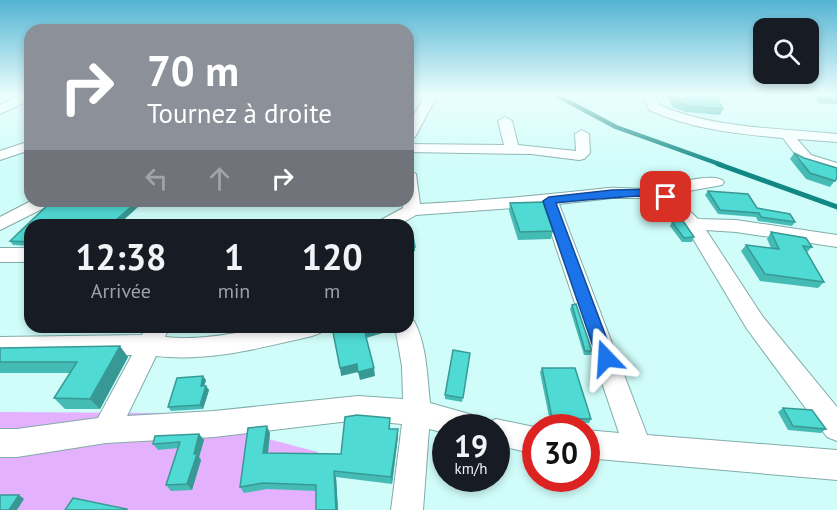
<!DOCTYPE html>
<html lang="fr">
<head>
<meta charset="utf-8">
<style>
  body { margin:0; font-family:"PT Sans",sans-serif; background:#242831; color:#f1f3f6; height:100vh; display:flex; flex-direction:column; font-size:22px; white-space:nowrap }
  * { box-sizing:border-box; margin:0 }
  p { font-size:20px; color:#9ea1a6 }
  .icon { flex:none; width:33px; height:33px; fill:none; stroke:currentColor; stroke-width:2; stroke-linecap:round; stroke-linejoin:round }
  .map { position:relative; flex:1; overflow:hidden }
  .drawer { position:absolute; left:24px; top:219px; width:390px; height:114px; display:flex; flex-direction:column; background:#171b24; border-radius:18px; box-shadow:0 3px 9px #0003 }
  .drawer>* { flex:none }
  .hud { position:absolute; left:24px; top:24px; width:390px; height:183px; border-radius:18px; box-shadow:0 3px 9px #0003; background:#8c9099; color:#fff; overflow:hidden }
  .controls { position:absolute; left:753px; top:18px; display:grid; gap:12px }
  .controls a { display:grid; place-items:center; width:66px; height:66px; border-radius:12px; background:#171b24; box-shadow:0 3px 9px #0003; font-size:30px }
  .speed { position:absolute; left:432px; top:414px; display:flex; gap:12px; font-size:30px; font-weight:700; text-align:center }
  .speed>* { display:grid; place-content:center; width:78px; height:78px; border-radius:50%; background:#171b24; box-shadow:0 3px 9px #0003; line-height:1 }
  .speed small { font-size:15px; font-weight:400 }
  .speed .limit { border:9px solid #d22; background:#fff; color:#111 }
  .pin { position:absolute; display:grid; place-items:center; width:51px; height:51px; color:#fff; margin:-26px; border-radius:12px; box-shadow:0 3px 9px #0006 }
  .me { position:absolute; width:66px; margin:-33px; rotate:340deg; stroke-linejoin:round; filter:drop-shadow(0 0 4px #0008) }
  .turn { display:flex; align-items:center; gap:21px; height:126px; padding:0 24px; font-size:27px }
  .turn .icon { width:78px; height:78px; stroke-width:2.5 }
  .turn b { display:block; font-size:42px; line-height:51px }
  .lanes { display:flex; align-items:center; height:57px; padding:0 24px; background:#0003; justify-content:center; gap:30px; direction:ltr }
  .lanes .off { opacity:.35 }
  .eta { display:flex; justify-content:space-evenly; align-items:center; height:102px; text-align:center }
  .eta b { font-size:36px; font-weight:600; line-height:42px }
  .map>svg:first-child { display:block }
  .green { fill:#e3b1fd }
  .lines { fill:none; stroke-linecap:round; stroke-linejoin:round }
  .stream-far1 { stroke:#128884; stroke-width:4.5 }
  .stream { stroke:#128884; stroke-width:5 }
  .minor-casing { stroke:#81aca9; stroke-width:2 }
  .minor { fill:#fff; fill-rule:evenodd }
  .wall { fill:#45bbb6 }
  .shaded-wall { fill:#389994 }
  .building { fill:#50dad4; stroke:#389994; stroke-width:1.5 }
  .route { fill:#1a73e8; stroke:#114b97; stroke-width:1.5 }
</style>
</head>
<body>
<div class="map">
<svg width="837" height="510" viewBox="0 0 837 510">
  <rect width="100%" height="100%" fill="#d0fdfa"/>
  <polygon class="green" points="0,412 170,413 318,452 316,510 0,510"/>
  <g class="lines">
    <polyline class="stream-far1" points="554,94 616,127 722,165"/>
    <polyline class="stream" points="718,164 837,207"/>
    <defs>
      <g id="minor">
        <polygon points="22,94 30,94 30,100 0,114 0,105"/>
        <polygon points="426,94 438,94 415,137 408,141 408,125"/>
        <path d="M643,94H655L659,105C715,129 777,128 837,134V142L797,139L811,155L837,163V173L801,162L783,138C736,134 691,129 649,110Z"/>
        <polygon points="505,117 512,121 518,145 576,151 575,134 582,130 589,134 590,153 584,159 579,160 531,154 408,152 408,144 504,145 498,121"/>
        <polygon points="30,141 30,150 0,160 0,151"/>
        <path d="M408,169L416,174L420,204C483,201 545,195 608,188C624,187 642,191 658,187C671,185 716,171 724,182L722,185L672,194L698,219L736,220L837,235V247L736,232L706,230L763,317L837,407V441L827,437L747,329L686,227L660,201L655,198H612L559,204L647,435L837,450V480L586,458V430L619,433L542,206L416,215L399,225H376L379,221L403,208L402,201H408Z"/>
        <polygon points="31,201 53,201 50,205 0,230 0,217"/>
        <rect x="0" y="248" width="30" height="14"/>
        <path d="M408,319L414,321C427,345 427,377 430,403L487,419L488,422L496,419L539,428H536V454L496,445V428H446V433L429,429L423,510H391L402,424L358,420L214,437L106,443L17,457H0V429H17L98,418L132,355L0,357V337L142,335L146,327H169L165,337C200,341 233,333 267,328C285,325 305,327 323,327L320,333L312,336C260,348 209,362 156,356L127,416L214,411L358,396L403,399L402,366L395,327H408Z"/>
      </g>
    </defs>
    <use href="#minor" class="minor-casing"/>
    <use href="#minor" class="minor"/>
  </g>
  <g class="wall">
    <polygon points="667,94 721,94 718,100 723,109 720,115 686,112 672,107"/>
    <polygon points="812,94 837,94 837,104 819,103"/>
    <polygon points="794,153 837,178 830,187 806,179 790,159"/>
    <polygon points="708,191 757,208 795,222 792,226 758,221 756,217 718,214 705,195"/>
    <polygon points="52,201 138,201 140,205 118,225 30,225 30,246 13,245 10,241"/>
    <polygon points="510,203 553,231 551,239 518,240 509,211"/>
    <polygon points="672,222 694,237 692,242 682,242 670,226"/>
    <polygon points="771,232 812,247 807,252 824,282 818,288 760,281 741,251 746,245 771,248 767,239"/>
    <polygon points="572,305 592,351 590,355 584,355 570,309"/>
    <polygon points="0,348 128,357 100,409 65,409 54,398 70,373 0,373"/>
    <polygon points="470,353 462,402 445,399 445,395"/>
    <polygon points="542,368 591,419 589,423 550,422 540,372"/>
    <polygon points="206,380 204,386 206,386 209,390 203,409 171,411 168,407"/>
    <polygon points="783,408 826,429 821,433 788,430 778,412"/>
    <polygon points="390,418 390,429 398,436 392,484 336,477 338,510 316,510 316,491 267,489 244,493 240,487 270,433 268,453 341,454"/>
    <polygon points="199,434 204,440 199,457 201,460 192,490 171,491 166,485 178,448 158,450 153,444"/>
  </g>
  <g class="shaded-wall">
    <polygon points="138,201 140,205 118,225 110,225"/>
    <polygon points="415,247 415,251 408,252 408,248"/>
    <polygon points="374,327 382,327 383,333 366,338 364,329"/>
    <polygon points="120,346 128,357 100,409 90,399"/>
    <polygon points="357,364 358,372 341,376 340,368"/>
    <polygon points="374,368 375,376 360,380 358,372"/>
    <polygon points="203,376 206,380 203,390 201,386"/>
    <polygon points="206,386 209,390 203,409 200,405"/>
    <polygon points="267,426 270,433 267,460 263,453"/>
    <polygon points="398,429 398,436 392,484 391,477"/>
    <polygon points="199,434 204,440 199,457 201,460 192,490 187,484 194,454"/>
    <polygon points="334,471 336,477 338,510 336,510"/>
    <polygon points="19,495 24,499 17,510 9,510"/>
  </g>
  <g class="building">
    <polygon points="672,94 715,94 723,109 689,106 675,101"/>
    <polygon points="817,94 837,94 837,100 822,99"/>
    <polygon points="794,153 804,158 837,168 837,178 835,181 810,173"/>
    <polygon points="708,191 748,194 757,208 790,214 795,222 761,217 759,213 720,210"/>
    <polygon points="52,201 138,201 110,225 30,225 30,242 10,241"/>
    <polygon points="543,202 553,231 520,232 510,203"/>
    <polygon points="683,221 694,237 684,238 672,222"/>
    <polygon points="771,232 806,238 812,247 803,246 824,282 765,274 746,245 779,249"/>
    <polygon points="408,236 413,236 415,247 408,248"/>
    <polygon points="576,304 592,351 585,351 572,305"/>
    <polygon points="332,327 374,327 364,329 374,368 358,372 357,364 340,368"/>
    <polygon points="120,346 90,399 54,398 77,362 0,362 0,348"/>
    <polygon points="453,350 470,353 463,398 445,395"/>
    <polygon points="542,368 575,368 591,419 552,418"/>
    <polygon points="203,376 201,386 206,386 200,405 168,407 177,378"/>
    <polygon points="783,408 812,410 826,429 793,426"/>
    <polygon points="357,415 390,418 389,429 398,429 391,477 334,471 336,510 316,510 316,485 263,483 240,487 248,428 267,426 263,453 341,454 345,417"/>
    <polygon points="199,434 194,454 197,454 187,484 166,485 180,442 153,444 155,436"/>
    <polygon points="0,495 19,495 9,510 0,510"/>
    <polygon points="73,498 127,509 127,510 65,510"/>
  </g>
  <linearGradient id="sky" x2="0" y2="1"><stop stop-color="#53b4d2"/><stop offset="0.57" stop-color="#eafefd"/><stop offset="1" stop-color="#eafefd" stop-opacity="0"/></linearGradient>
  <rect width="837" height="166" fill="url(#sky)"/>
  <path class="route" d="M658,189L670,195V200C661,202 652,196 643,196C613,197 585,200 556,203L614,358L612,363L606,365L600,363L597,358L543,201L549,197L612,190Z"/>
</svg>
<div class="controls">
<a><svg class="icon" aria-label="search" viewBox="0 0 24 24"><circle cx="10" cy="10" r="6"/><path d="M15 15l6 6"/></svg></a>
</div>
<div class="speed"><div>19<small>km/h</small></div><div class="limit">30</div></div>
<div class="pin" style="left:666px;top:197px;background:#d93025"><svg class="icon" aria-label="arrive" viewBox="0 0 24 24"><path d="M6 21V4h12l-3 4 3 4H6"/></svg></div>
<svg class="me" style="left:606px;top:358px" viewBox="-20 -20 40 40"><path d="M0-17L14 15 0 8-14 15z" fill="#1a73e8" stroke="#fff" stroke-width="4"/></svg>
<div class="hud">
<div class="turn"><svg class="icon" aria-label="right" viewBox="0 0 24 24"><path d="M7 20v-9h11M14 6l5 5-5 5"/></svg><div><b>70 m</b>Tournez à droite</div></div>
<div class="lanes"><svg class="icon off" aria-label="left" viewBox="0 0 24 24"><path d="M17 20v-9H6M10 6l-5 5 5 5"/></svg><svg class="icon off" aria-label="ahead" viewBox="0 0 24 24"><path d="M12 20V5M6 11l6-6 6 6"/></svg><svg class="icon" aria-label="right" viewBox="0 0 24 24"><path d="M7 20v-9h11M14 6l5 5-5 5"/></svg></div>
</div>
<section class="drawer">
<div class="eta">
<div><b>12:38</b><p>Arrivée</p></div>
<div><b>1</b><p>min</p></div>
<div><b>120</b><p>m</p></div>
</div>
</section>
</div>
</body>
</html>
